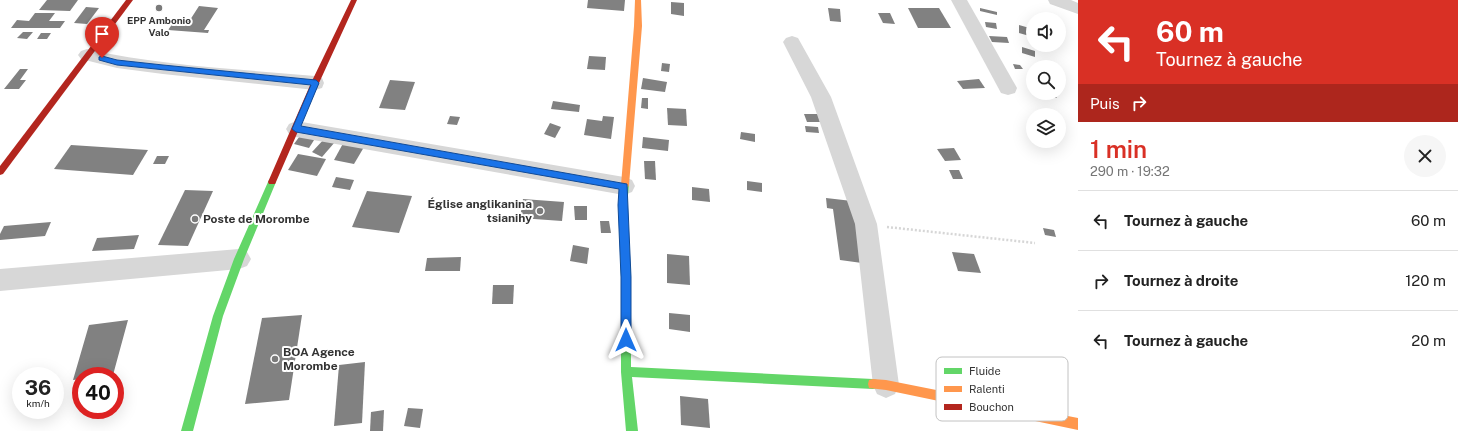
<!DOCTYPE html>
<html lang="fr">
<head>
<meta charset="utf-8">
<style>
  body { margin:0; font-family:"Public Sans",sans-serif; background:#f6f6f6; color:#222; height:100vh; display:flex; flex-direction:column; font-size:15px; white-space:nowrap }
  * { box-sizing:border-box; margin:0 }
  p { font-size:13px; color:#767676 }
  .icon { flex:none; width:22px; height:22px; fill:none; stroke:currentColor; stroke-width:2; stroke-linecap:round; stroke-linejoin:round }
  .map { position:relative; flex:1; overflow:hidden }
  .details { display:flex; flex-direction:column; background:#fff; width:380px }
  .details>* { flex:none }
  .top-card { background:#d93025; color:#fff; overflow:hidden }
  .buttons { position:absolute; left:1026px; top:12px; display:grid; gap:8px }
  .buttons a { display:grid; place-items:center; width:40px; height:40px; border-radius:50%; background:#fff; box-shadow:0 4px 16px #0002; font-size:20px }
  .speed { position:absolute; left:12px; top:367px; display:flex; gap:8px; font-size:20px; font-weight:700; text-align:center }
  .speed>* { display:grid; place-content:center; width:52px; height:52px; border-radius:50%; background:#fff; box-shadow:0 4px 16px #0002; line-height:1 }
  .speed small { font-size:10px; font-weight:400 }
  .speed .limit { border:6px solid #d22; background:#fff; color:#111 }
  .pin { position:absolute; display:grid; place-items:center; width:34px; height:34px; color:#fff; margin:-41px -17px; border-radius:50% 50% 50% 0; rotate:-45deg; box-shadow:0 0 4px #0007 }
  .pin .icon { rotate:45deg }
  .me { position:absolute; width:44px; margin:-22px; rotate:0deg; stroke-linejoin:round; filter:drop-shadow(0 0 3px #0008) }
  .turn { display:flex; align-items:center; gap:14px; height:84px; padding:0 12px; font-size:18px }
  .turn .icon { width:52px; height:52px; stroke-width:2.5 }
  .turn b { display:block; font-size:28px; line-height:34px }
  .then { display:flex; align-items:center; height:38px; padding:0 12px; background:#0003; gap:8px; font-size:15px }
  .round { display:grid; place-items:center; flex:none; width:42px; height:42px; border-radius:21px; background:#f6f6f6 }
  .overview { display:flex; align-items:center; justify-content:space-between; height:68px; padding:0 12px }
  h1 { font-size:24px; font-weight:600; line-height:30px; color:#d93025 }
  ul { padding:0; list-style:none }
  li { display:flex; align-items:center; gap:12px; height:60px; padding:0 12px; border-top:1px solid #e0e0e0 }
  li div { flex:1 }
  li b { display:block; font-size:15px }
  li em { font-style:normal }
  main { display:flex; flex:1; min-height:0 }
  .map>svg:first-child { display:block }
  .building { fill:#818181 }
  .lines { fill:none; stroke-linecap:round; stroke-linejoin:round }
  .path { stroke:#d6d6d6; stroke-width:2.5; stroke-dasharray:2 2; stroke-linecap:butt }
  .street { fill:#d7d7d7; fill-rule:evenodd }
  .fast { fill:#63d668; fill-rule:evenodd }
  .slow { fill:#ff974d; fill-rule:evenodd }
  .jam { fill:#b3261e; fill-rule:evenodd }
  .route { fill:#1a73e8; stroke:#114b97 }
  .poi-dot { fill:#7a7a7a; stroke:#fff; stroke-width:1.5 }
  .labels { text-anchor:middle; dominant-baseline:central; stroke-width:4; stroke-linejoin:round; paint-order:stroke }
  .far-poi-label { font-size:10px; font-weight:bold; fill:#333; stroke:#fff }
  .poi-label { font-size:12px; font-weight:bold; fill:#333; stroke:#fff; text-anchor:start }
  .key { fill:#fff; stroke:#c2c2c2; stroke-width:1 }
  .key-label { font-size:11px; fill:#333 }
</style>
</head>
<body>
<main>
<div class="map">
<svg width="1078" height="431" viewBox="0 0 1078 431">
  <rect width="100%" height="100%" fill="#fff"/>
  <g class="building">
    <polygon points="47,0 78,0 70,11 39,10"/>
    <polygon points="588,0 625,0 624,11 587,8"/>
    <polygon points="671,2 684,3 684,16 671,14"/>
    <polygon points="199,6 218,8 204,30 209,30 208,33 168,30 176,19 190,20"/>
    <polygon points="86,7 99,8 87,24 74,23"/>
    <polygon points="828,8 840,9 841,22 830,21"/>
    <polygon points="908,8 939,8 951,28 918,28"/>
    <polygon points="980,8 997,12 997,15 980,11"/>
    <polygon points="35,13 55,13 49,21 65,21 60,28 11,28 17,20 29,21"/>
    <polygon points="878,13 890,13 895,24 883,23"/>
    <polygon points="985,22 996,23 997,29 986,27"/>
    <polygon points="1019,25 1033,29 1033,37 1019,33"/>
    <polygon points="23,32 33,32 27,39 17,38"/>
    <polygon points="41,33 51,33 47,39 37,39"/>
    <polygon points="989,36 1007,37 1009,43 992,42"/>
    <polygon points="1022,47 1035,51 1035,57 1022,53"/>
    <polygon points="589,56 606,57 605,70 587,69"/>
    <polygon points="662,63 670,64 669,72 661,71"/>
    <polygon points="1013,64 1020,65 1023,69 1015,69"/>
    <polygon points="20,69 28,69 20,80 26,80 19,89 4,89"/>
    <polygon points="643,78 667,82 665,92 641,89"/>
    <polygon points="979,79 985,88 963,89 957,81"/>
    <polygon points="390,80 415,82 405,110 379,108"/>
    <polygon points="1041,93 1054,93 1057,98 1043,98"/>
    <polygon points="642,98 648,98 648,109 641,108"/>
    <polygon points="553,101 580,105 579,112 551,109"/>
    <polygon points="667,108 686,109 687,126 668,125"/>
    <polygon points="804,114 818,114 820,122 807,122"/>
    <polygon points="450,116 460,117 457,125 447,124"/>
    <polygon points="603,116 614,117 611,139 584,135 587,119 602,121"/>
    <polygon points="550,123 561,127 555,138 544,134"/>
    <polygon points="805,126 818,127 819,133 806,132"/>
    <polygon points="741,132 755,134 755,142 740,139"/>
    <polygon points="302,133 316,137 309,148 294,144"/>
    <polygon points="643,137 669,140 668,151 642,148"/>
    <polygon points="325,138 335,142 322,157 312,152"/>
    <polygon points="346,138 367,142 354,164 334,160"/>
    <polygon points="71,145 148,150 133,175 54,169"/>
    <polygon points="954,148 961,160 945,161 937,149"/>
    <polygon points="298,154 326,159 317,176 288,170"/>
    <polygon points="157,156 169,156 165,164 153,164"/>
    <polygon points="644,161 655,161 656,180 645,179"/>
    <polygon points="949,170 959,170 963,179 953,179"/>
    <polygon points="336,177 354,180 350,190 332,187"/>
    <polygon points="747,181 762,183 762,192 747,190"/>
    <polygon points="692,187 709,189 710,202 692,200"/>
    <polygon points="185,190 213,191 188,246 158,245"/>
    <polygon points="367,191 412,196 399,233 352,227"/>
    <polygon points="826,198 852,201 862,263 840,260 833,209 827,208"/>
    <polygon points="523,199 564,202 562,221 520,218"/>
    <polygon points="574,206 587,206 587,220 575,220"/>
    <polygon points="600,221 609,221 611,233 601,233"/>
    <polygon points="51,222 45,236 0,240 0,234 4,226"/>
    <polygon points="1043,228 1054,230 1056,237 1045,235"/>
    <polygon points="139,235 134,249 92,251 97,238"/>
    <polygon points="573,245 589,248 587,264 570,261"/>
    <polygon points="952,252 974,254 981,273 958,271"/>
    <polygon points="667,254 689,256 690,285 667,283"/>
    <polygon points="461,257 460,271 425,271 427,258"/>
    <polygon points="493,285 514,285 513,304 492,304"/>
    <polygon points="669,313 690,315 690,332 669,329"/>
    <polygon points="302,315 289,400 245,404 262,318"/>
    <polygon points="128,320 113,375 81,376 81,379 73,380 89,325"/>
    <polygon points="365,362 362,423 334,426 339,365"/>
    <polygon points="680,396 708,399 710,428 681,425"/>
    <polygon points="408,408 423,409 420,428 404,426"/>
    <polygon points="384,410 383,431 370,431 371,412"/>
  </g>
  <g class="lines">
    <polyline class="path" points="887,227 1035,243"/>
    <g class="street">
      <polygon points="951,0 967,0 1017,88 1015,93 1008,95 1001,93"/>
      <polygon points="1048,0 1071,0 1078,3 1078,14 1050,4"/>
      <polygon points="792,36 798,38 831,97 877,224 899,385 895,394 886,398 877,394 873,385 855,224 811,97 783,42 786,38"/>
      <path d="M87,49C161,66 239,69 315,76L322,78L324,83L322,88L315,90L163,74L117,68L81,59L78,55L81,51Z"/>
      <polygon points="296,121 624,177 632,180 635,186 632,192 624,195 296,137 289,134 286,129 289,124"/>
      <polygon points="239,249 247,252 251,259 247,266 239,269 0,291 0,269"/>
    </g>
    <g class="fast">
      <polygon points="272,179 275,180 276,182 244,259 223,316 193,431 181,431 213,316 234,259 268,182 269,180"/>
      <polygon points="625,181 628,183 629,185 627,205 631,277 631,367 873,379 877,380 878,384 877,388 873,389 632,377 638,431 626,431 621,372 621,277 619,205 621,185 622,183"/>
    </g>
    <g class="slow">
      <polygon points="635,0 641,0 642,26 629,185 628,187 622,187 621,185 634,26"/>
      <polygon points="873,379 886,380 1078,418 1078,430 886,390 869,388 868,384 869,380"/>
    </g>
    <g class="jam">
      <polygon points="126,0 133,0 3,174 0,175 0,166"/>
      <polygon points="351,0 357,0 319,83 276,182 275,184 269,184 268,182 311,83"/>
    </g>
  </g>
  <polygon class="route" points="102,56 117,60 163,65 316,80 319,83 301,126 627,184 631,277 631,340 629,344 626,345 622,344 621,340 621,277 618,205 619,189 296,132 292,129 311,85 117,65 99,60 99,57"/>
  <g class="poi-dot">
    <circle cx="159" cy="8" r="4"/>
    <circle cx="540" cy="211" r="4"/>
    <circle cx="195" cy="219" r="4"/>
    <circle cx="275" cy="359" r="4"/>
  </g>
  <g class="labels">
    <g class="far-poi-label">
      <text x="159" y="20">EPP Ambonio<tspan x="159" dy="12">Valo</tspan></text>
    </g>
    <g class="poi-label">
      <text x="532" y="204" text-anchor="end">Église anglikanina<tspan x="532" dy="14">tsianihy</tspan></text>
      <text x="203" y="219">Poste de Morombe</text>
      <text x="283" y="352">BOA Agence<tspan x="283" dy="14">Morombe</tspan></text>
    </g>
  </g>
  <rect x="936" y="357" width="132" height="64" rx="6" class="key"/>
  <rect x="944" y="368" width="18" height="6" fill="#63d668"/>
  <rect x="944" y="386" width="18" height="6" fill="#ff974d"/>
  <rect x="944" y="404" width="18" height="6" fill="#b3261e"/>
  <g class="key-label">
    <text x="969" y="375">Fluide</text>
    <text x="969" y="393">Ralenti</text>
    <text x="969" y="411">Bouchon</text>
  </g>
</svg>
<div class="buttons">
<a><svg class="icon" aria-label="sound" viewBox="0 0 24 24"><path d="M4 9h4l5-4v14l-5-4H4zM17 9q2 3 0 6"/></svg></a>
<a><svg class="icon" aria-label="search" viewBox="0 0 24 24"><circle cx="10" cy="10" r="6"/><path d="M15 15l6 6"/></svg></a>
<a><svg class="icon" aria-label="layers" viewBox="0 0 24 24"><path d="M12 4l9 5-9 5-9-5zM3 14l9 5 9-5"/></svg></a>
</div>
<div class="speed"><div>36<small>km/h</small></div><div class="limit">40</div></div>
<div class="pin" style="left:102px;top:58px;background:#d93025"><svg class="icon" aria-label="arrive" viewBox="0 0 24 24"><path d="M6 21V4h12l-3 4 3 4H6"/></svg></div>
<svg class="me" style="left:626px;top:340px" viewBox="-20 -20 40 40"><path d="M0-17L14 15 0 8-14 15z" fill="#1a73e8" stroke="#fff" stroke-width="4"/></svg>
</div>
<section class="details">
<div class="top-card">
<div class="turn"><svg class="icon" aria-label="left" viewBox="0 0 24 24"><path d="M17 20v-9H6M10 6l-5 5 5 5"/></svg><div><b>60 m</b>Tournez à gauche</div></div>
<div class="then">Puis<svg class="icon" aria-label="right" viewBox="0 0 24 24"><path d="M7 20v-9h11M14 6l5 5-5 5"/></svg></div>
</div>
<div class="overview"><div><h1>1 min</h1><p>290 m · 19:32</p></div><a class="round"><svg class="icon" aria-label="close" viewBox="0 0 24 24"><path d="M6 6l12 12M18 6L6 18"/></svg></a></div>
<ul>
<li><svg class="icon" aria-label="left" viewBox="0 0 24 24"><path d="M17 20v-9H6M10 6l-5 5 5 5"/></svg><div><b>Tournez à gauche</b></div><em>60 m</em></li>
<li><svg class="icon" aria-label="right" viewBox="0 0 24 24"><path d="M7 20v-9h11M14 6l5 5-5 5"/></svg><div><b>Tournez à droite</b></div><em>120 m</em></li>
<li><svg class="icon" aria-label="left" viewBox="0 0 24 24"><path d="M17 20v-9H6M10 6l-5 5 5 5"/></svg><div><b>Tournez à gauche</b></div><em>20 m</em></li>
</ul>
</section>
</main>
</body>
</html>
